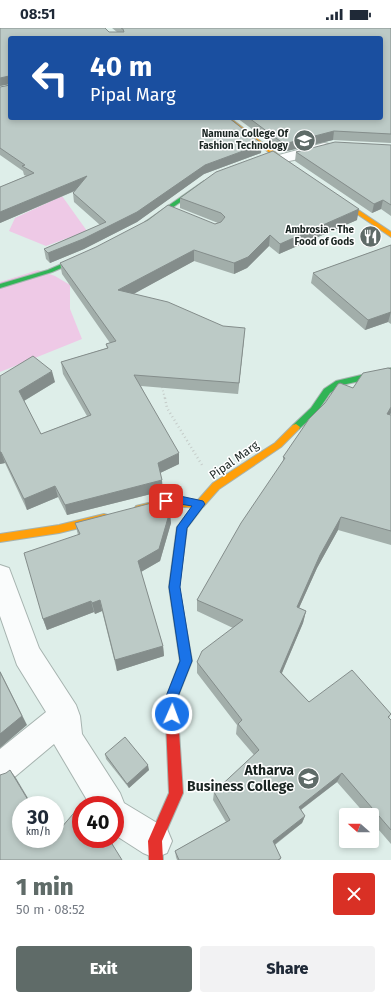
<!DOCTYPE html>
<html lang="en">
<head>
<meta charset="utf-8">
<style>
  body { margin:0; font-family:"Fira Sans",sans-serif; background:#f2f2f3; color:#1f2937; height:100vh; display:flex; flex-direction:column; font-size:15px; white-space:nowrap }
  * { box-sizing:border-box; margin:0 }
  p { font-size:13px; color:#747a83 }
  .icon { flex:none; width:22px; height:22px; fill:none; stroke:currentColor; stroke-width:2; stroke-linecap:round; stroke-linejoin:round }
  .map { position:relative; height:832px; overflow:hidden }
  .details { display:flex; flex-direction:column; background:#fff; flex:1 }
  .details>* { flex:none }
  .banner { position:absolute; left:8px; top:8px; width:375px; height:84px; border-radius:4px; box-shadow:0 2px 6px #0003; background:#1a4fa0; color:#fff; overflow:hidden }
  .needle { width:26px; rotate:291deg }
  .tools { position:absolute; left:339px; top:780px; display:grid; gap:8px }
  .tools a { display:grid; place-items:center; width:40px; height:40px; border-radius:4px; background:#fff; box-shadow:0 2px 6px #0003; font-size:20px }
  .speed { position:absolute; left:12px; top:768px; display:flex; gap:8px; font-size:20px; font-weight:700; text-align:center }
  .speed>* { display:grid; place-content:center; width:52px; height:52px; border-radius:50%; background:#fff; box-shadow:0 2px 6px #0003; line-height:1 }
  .speed small { font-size:10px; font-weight:400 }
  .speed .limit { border:6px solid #d22; background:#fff; color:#111 }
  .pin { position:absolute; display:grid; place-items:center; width:34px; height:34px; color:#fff; margin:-17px; border-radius:8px; box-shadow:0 2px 6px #0006 }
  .me { position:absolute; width:44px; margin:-22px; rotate:2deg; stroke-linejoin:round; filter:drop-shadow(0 0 3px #0008) }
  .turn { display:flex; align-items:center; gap:14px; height:84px; padding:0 16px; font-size:18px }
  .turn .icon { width:52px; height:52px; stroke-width:2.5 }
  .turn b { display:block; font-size:28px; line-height:34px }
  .round { display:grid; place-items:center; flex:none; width:42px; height:42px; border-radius:4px; background:#f2f2f3 }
  .overview { display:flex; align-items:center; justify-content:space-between; height:68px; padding:0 16px }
  h1 { font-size:24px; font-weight:800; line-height:30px; color:#5f6b68 }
  .button { display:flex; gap:8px; margin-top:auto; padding:8px 16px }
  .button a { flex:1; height:46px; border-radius:4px; background:#5f6b68; color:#fff; font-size:16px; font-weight:800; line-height:46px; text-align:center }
  .button a+a { background:#f2f2f3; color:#1f2937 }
  .status { display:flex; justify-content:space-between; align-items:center; height:28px; padding:0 20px; background:#fff; direction:ltr }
  .status svg { height:11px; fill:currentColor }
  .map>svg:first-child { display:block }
  .green { fill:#eec9e6 }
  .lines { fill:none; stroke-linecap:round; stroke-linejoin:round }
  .street-casing { stroke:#a6b3af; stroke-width:2 }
  .fast-casing { stroke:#a6b3af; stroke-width:2 }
  .slow-casing { stroke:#a6b3af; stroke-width:2 }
  .jam-casing { stroke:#a6b3af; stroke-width:2 }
  .path-far1 { stroke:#c5ccc9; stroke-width:2; stroke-dasharray:1 2.5; stroke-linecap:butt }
  .path { stroke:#c5ccc9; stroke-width:2.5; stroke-dasharray:1 3; stroke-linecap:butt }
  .street { fill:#fafcfc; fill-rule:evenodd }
  .fast { fill:#30b455; fill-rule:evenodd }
  .slow { fill:#ff9f0a; fill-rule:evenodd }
  .jam { fill:#e5322d; fill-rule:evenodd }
  .wall { fill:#a2aeaa }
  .shaded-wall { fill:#848d8b }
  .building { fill:#bccac6; stroke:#848d8b }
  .route { fill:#1a73e8; stroke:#114b97 }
  .labels { text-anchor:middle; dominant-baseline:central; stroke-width:3; stroke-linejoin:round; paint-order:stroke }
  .far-poi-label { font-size:10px; font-weight:bold; fill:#1a2522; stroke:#fff; text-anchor:end }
  .street-label { font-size:12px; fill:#1a2522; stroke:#fff }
  .near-poi-label { font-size:14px; font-weight:bold; fill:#1a2522; stroke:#fff; text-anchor:end }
</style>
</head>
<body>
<div class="status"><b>08:51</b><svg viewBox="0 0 49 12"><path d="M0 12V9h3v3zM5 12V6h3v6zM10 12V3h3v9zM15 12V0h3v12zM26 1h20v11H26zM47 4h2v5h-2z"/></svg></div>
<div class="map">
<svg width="391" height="832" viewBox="0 0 391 832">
  <rect width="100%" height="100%" fill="#deeee9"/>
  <g class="green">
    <polygon points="62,168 87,203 46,218 9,203 15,190"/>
    <polygon points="38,242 55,248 70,257 70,281 82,311 0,344 0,254"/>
  </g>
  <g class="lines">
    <defs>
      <g id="street">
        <path d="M324,115L329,116L331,119C324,128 291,132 280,135L275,134L273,131L275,128Z"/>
        <polygon points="0,537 9,540 39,620 76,677 80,688 82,706 120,765 124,775 167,801 172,813 167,825 155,830 143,825 115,807 115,777 90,777 54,716 11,752 0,757 0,721 46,684 17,637 0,588"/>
      </g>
      <g id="fast">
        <polygon points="204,153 207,155 206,156 149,196 145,196 145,194"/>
        <polygon points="87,225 89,226 89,228 52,244 0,260 0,256 48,242"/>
        <polygon points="391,340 391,346 342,357 330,365 317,384 299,401 293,401 292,399 293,397 311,380 324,361 336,353"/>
        <polygon points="200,472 203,473 205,476 187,500 179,559 192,633 175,676 171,678 167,676 165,672 180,633 169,559 177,499 197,473"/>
      </g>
      <g id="slow">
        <polygon points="224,90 230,90 296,140 296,142 292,142"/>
        <polygon points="332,167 336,167 391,204 391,209 332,169"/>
        <polygon points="296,396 300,399 299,401 281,419 219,461 203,479 200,480 169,478 139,485 136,484 134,481 136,478 169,470 198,472 213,455 275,415 293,397"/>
        <polygon points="104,486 108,487 109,490 108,493 104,494 59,505 0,514 0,506 59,497"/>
      </g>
      <polygon id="jam" points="171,666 175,668 177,672 183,765 162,813 163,832 149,832 148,813 169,765 165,672 167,668"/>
    </defs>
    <use href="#street" class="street-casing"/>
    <use href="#fast" class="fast-casing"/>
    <use href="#slow" class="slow-casing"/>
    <use href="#jam" class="jam-casing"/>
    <polyline class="path-far1" points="162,359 165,371"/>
    <polyline class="path" points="165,370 167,380 202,437"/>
    <use href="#street" class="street"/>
    <use href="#fast" class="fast"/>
    <use href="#slow" class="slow"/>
    <use href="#jam" class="jam"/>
  </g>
  <g class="wall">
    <polygon points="0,0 109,4 117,4 112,0 391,0 391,115 333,112 283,124 237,90 381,90 10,10 261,125 204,146 137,194 84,221 50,235 46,231 44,221 100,197 74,174 73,165 75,163 0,195 0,159 26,148 24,147 23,143 0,127 0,59 10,57 10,56 0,58"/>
    <polygon points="391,117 391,188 381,181 372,185 295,133 296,124"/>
    <polygon points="180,170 357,192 279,226 269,218 247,240 234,246 194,233 133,266 244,311 238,366 141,358 179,436 160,445 163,463 67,487 58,469 27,482 5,435 0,436 0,348 55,354 24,373 41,406 87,388 63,346 61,334 107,320 106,316 110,315 62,246 60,235 218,195 180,180"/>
    <polygon points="391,217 391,296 388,294 365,302 311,255 313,245"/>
    <polygon points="391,341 391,385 390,387 391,387 391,517 338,502 317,540 299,580 306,583 303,595 282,645 309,674 391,686 389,690 391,692 391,816 372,794 372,787 366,787 337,754 301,782 305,788 302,795 275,817 281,830 280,832 177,832 176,829 175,823 226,794 213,772 214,764 254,727 236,706 237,697 197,645 197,634 233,600 197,583 197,572 283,433 283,429 353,360"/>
    <polygon points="75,495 171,495 160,533 141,544 163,618 164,628 117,643 102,583 95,586 94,584 47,602 43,591 78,507"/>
    <polygon points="105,726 149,742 129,760 106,731"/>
  </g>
  <g class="shaded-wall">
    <polygon points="9,48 10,56 0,58 0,50"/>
    <polygon points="334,103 333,112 283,124 284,116"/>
    <polygon points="262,116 261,125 204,146 137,194 84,221 50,235 48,225 83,211 205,137"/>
    <polygon points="87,148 88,157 0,195 0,184"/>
    <polygon points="383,172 381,181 372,185 374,176"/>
    <polygon points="359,181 357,192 279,226 280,216"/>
    <polygon points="270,207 269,218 247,240 234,246 234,235"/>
    <polygon points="194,222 194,233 119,274 118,262"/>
    <polygon points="391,284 388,294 365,302 368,292"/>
    <polygon points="245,300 244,311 238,366 239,355"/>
    <polygon points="52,343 55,354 22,374 19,363"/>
    <polygon points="391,379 391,385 383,399 387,386"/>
    <polygon points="0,424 1,424 5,435 0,436"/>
    <polygon points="179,425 179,436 158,446 158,435"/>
    <polygon points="162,452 163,463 67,487 65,477"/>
    <polygon points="55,458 58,469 27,482 24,471"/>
    <polygon points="170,483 171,495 160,533 139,545 138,533"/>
    <polygon points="341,489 338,502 317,540 294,591 297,579 320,527"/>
    <polygon points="100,572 102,583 95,586 92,575"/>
    <polygon points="91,573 94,584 47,602 43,591"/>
    <polygon points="306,583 303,595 278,654 280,644"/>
    <polygon points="163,618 164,628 117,643 115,632"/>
    <polygon points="0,643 27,697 0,720"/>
    <polygon points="148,737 149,742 129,760 127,756"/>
    <polygon points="10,742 16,750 32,777 31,777"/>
    <polygon points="342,745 337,754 295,786 299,779"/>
    <polygon points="305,788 302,795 270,820 273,813"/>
  </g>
  <g class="building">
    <polygon points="0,0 105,0 109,4 124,4 123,1 121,0 391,0 391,106 334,103 284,116 249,90 381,90 381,10 10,10 10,90 229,90 262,116 205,137 137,184 83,211 48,225 44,221 106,194 73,165 87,148 0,184 0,159 34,145 22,138 25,137 0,120 0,59 10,57 9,48 0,50"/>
    <polygon points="335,114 391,117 391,177 383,172 374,176 296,124"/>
    <polygon points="273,123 359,181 280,216 270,207 248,229 234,235 194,222 118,262 168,274 223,298 245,300 239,355 134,347 179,425 158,435 162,452 65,477 55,458 24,471 1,424 0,424 0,348 33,328 52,343 19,363 41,406 91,387 61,334 108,320 106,316 116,313 60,235 96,219 148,192 168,177 215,196 221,194 225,189 221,185 180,170 216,144"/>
    <polygon points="391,217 391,284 368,292 313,245"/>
    <polygon points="388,340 391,341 391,379 387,386 391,387 391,503 341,489 320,527 297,579 306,583 280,644 309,674 352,642 391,686 388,689 391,692 391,802 342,745 299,779 305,788 273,813 281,830 278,832 179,832 175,823 230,792 214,764 259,722 238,696 242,692 197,634 202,623 243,592 197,572 241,495 285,430 283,429 309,391 325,375 338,356 340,355 353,360 363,345"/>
    <polygon points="167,471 170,483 159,521 138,533 163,618 115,632 100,572 92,575 91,573 43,591 24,525 80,506 75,495"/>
    <polygon points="0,644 22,688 0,706"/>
    <polygon points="125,709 148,737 127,756 105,726"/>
    <polygon points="10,742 31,777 21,777 21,811 55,811 55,807 85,772 88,777 81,777 81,811 109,811 122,832 0,832 0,747 6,745"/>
  </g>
  <polygon class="route" points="180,468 203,473 205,476 187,500 180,559 192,633 177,671 178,686 176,691 172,693 167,691 165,686 165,671 180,633 169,559 177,499 192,478 180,476 162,476 161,473 162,471"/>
  <defs>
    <symbol id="university-disc" viewBox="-11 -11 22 22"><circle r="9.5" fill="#5f6b68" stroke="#fff"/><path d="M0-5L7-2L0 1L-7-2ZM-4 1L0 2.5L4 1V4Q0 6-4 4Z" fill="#fff"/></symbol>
    <symbol id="restaurant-disc" viewBox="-11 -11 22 22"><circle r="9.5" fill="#5f6b68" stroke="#fff"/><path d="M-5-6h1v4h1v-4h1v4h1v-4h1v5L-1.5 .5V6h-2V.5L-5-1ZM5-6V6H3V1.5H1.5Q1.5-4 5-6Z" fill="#fff"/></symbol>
  </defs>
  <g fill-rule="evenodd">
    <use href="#university-disc" x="292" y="100" width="25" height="25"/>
    <use href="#restaurant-disc" x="358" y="196" width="25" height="25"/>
    <use href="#university-disc" x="296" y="738" width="25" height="25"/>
  </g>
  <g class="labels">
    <g class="far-poi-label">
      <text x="288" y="106">Namuna College Of<tspan x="288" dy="12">Fashion Technology</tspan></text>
      <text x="354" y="202">Ambrosia - The<tspan x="354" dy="12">Food of Gods</tspan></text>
    </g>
    <g class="street-label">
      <text transform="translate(234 432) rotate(-35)">Pipal Marg</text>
    </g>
    <g class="near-poi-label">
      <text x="294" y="742">Atharva<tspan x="294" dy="16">Business College</tspan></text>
    </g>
  </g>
</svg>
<div class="tools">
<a><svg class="needle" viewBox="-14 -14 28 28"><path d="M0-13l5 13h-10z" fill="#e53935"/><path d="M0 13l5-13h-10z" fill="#747a83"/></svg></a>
</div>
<div class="speed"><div>30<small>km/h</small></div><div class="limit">40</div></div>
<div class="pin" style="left:166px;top:473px;background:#d93025"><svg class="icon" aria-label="arrive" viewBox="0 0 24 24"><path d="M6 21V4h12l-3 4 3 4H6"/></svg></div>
<svg class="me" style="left:172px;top:686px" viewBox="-20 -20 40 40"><circle r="17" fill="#1a73e8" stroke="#fff" stroke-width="3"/><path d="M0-11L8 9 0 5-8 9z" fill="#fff"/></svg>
<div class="banner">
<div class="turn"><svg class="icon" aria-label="left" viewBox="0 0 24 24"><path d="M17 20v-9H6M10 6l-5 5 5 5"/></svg><div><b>40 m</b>Pipal Marg</div></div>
</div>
</div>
<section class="details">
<div class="overview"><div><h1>1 min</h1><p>50 m · 08:52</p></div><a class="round" style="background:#d93025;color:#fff"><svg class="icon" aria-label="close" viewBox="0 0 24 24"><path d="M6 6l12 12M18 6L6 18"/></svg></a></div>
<div class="button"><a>Exit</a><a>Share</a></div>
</section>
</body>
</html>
